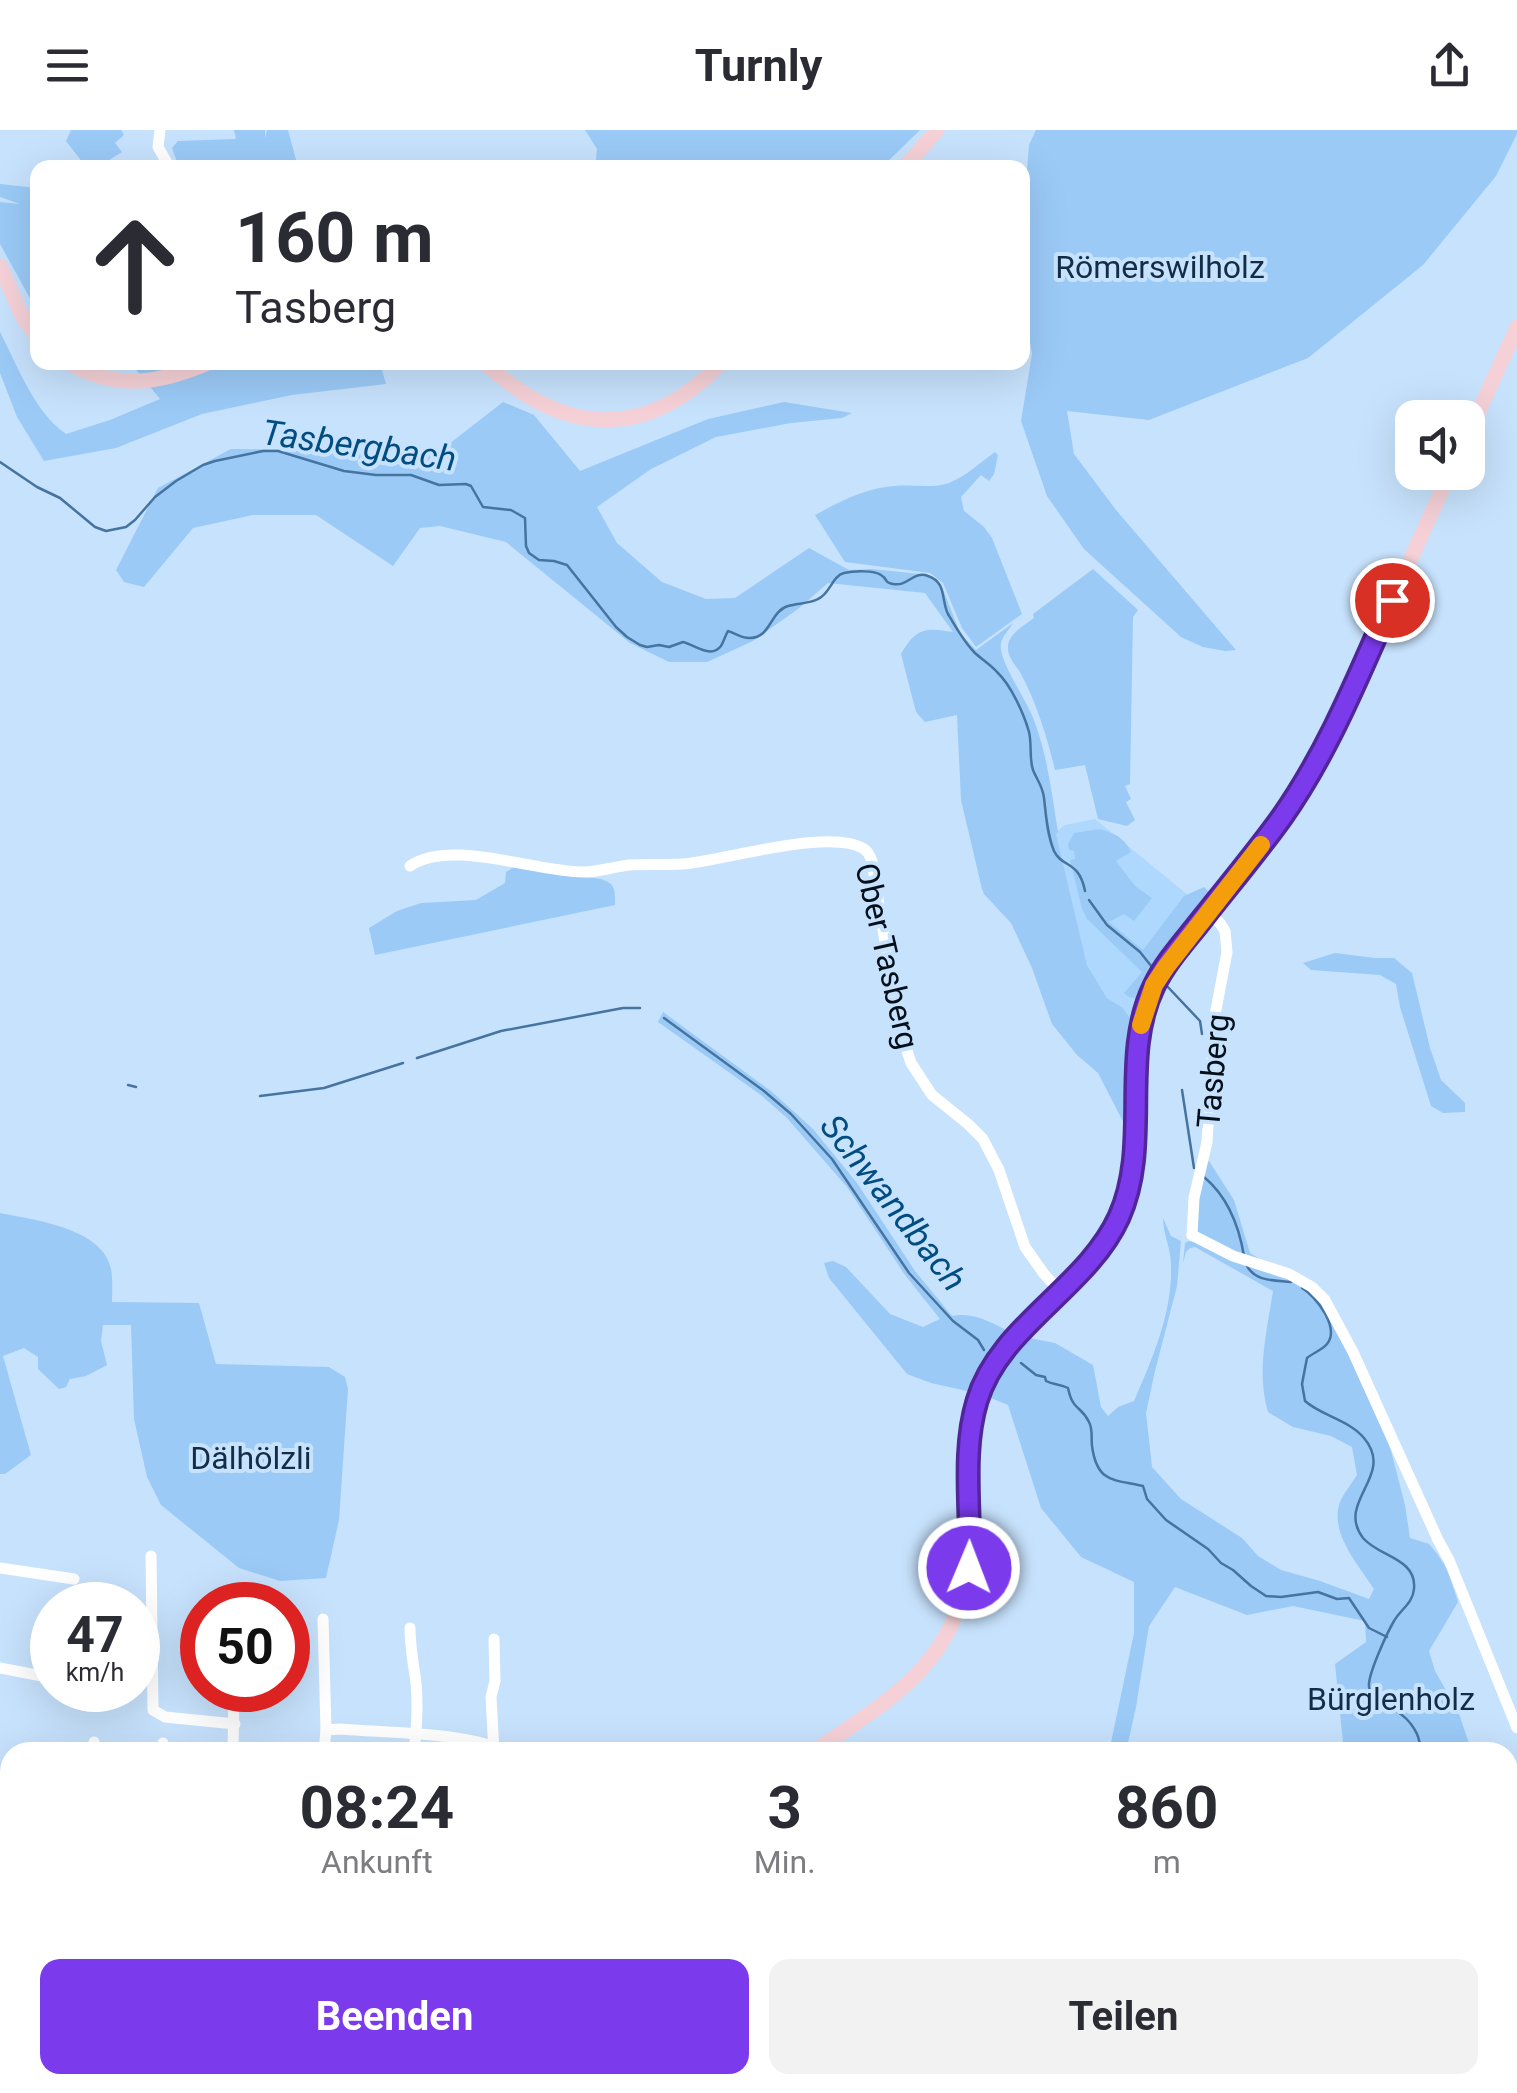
<!DOCTYPE html>
<html lang="de">
<head>
<meta charset="utf-8">
<style>
  body { margin:0; font-family:Roboto,sans-serif; background:#f2f2f3; color:#2b2b33; height:100vh; display:flex; flex-direction:column; font-size:38px; white-space:nowrap }
  * { box-sizing:border-box; margin:0 }
  p { font-size:32px; color:#7c7c81 }
  .icon { flex:none; width:55px; height:55px; fill:none; stroke:currentColor; stroke-width:2; stroke-linecap:round; stroke-linejoin:round }
  .map { position:relative; flex:1; overflow:hidden }
  .panel { position:absolute; left:0px; top:1612px; width:1518px; height:352px; display:flex; flex-direction:column; background:#fff; border-radius:30px 30px 0 0; box-shadow:0 10px 40px #0002 }
  .panel>* { flex:none }
  .guide { position:absolute; left:30px; top:30px; width:1000px; height:210px; border-radius:20px; box-shadow:0 10px 40px #0002; background:#fff; color:#2b2b33; overflow:hidden }
  .buttons { position:absolute; left:1395px; top:270px; display:grid; gap:20px }
  .buttons a { display:grid; place-items:center; width:90px; height:90px; border-radius:20px; background:#fff; box-shadow:0 10px 40px #0002; font-size:50px }
  .speed { position:absolute; left:30px; top:1452px; display:flex; gap:20px; font-size:50px; font-weight:700; text-align:center }
  .speed>* { display:grid; place-content:center; width:130px; height:130px; border-radius:50%; background:#fff; box-shadow:0 10px 40px #0002; line-height:1 }
  .speed small { font-size:25px; font-weight:400 }
  .speed .limit { border:15px solid #d22; background:#fff; color:#111 }
  .pin { position:absolute; display:grid; place-items:center; width:85px; height:85px; color:#fff; margin:-42px; border:5px solid #fff; border-radius:50%; box-shadow:0 2px 10px #0007 }
  .me { position:absolute; width:110px; margin:-55px; rotate:1deg; stroke-linejoin:round; filter:drop-shadow(0 0 8px #0008) }
  .turn { display:flex; align-items:center; gap:35px; height:210px; padding:0 40px; font-size:45px }
  .turn .icon { width:130px; height:130px; stroke-width:2.5 }
  .turn b { display:block; font-size:70px; line-height:85px }
  .eta { display:flex; justify-content:space-evenly; align-items:center; height:170px; text-align:center }
  .eta b { font-size:60px; font-weight:700; line-height:70px }
  .cta { display:flex; gap:20px; margin-top:auto; padding:20px 40px }
  .cta a { flex:1; height:115px; border-radius:20px; background:#7c3aed; color:#fff; font-size:40px; font-weight:700; line-height:115px; text-align:center }
  .cta a+a { background:#f2f2f3; color:#2b2b33 }
  header { display:flex; justify-content:space-between; align-items:center; height:130px; padding:0 40px; background:#fff; font-size:45px; font-weight:700 }
  .map>svg:first-child { display:block }
  .built { fill:#afd8ff }
  .green { fill:#9bcaf7 }
  .lines { fill:none; stroke-linecap:round; stroke-linejoin:round }
  .stream { stroke:#4574a0; stroke-width:2.5 }
  .minor { stroke:#fff; stroke-width:11 }
  .major { stroke:#f5d1d7; stroke-width:15 }
  .route-casing { stroke:#51269a; stroke-width:25 }
  .route { stroke:#7c3aed; stroke-width:18 }
  .slow { stroke:#f59e0b; stroke-width:18 }
  .labels { text-anchor:middle; dominant-baseline:central; stroke-width:8; stroke-linejoin:round; paint-order:stroke }
  .park-label { font-size:32px; fill:#122d45; stroke:#c7e2fd }
  .street-label { font-size:32px; fill:#040f1a; stroke:#c7e2fd }
  .water-label { font-size:35px; font-style:italic; fill:#014d82; stroke:#c7e2fd }
</style>
</head>
<body>
<header><svg class="icon" aria-label="menu" viewBox="0 0 24 24"><path d="M4 6h16M4 12h16M4 18h16"/></svg>Turnly<svg class="icon" aria-label="share" viewBox="0 0 24 24"><path d="M12 15V3M7 8l5-5 5 5M5 13v7h14v-7"/></svg></header>
<div class="map">
<svg width="1517" height="1963" viewBox="0 0 1517 1963">
  <rect width="100%" height="100%" fill="#c7e2fd"/>
  <polygon class="built" points="1095,689 1205,779 1134,894 1123,878 1107,868 1087,835 1055,703 1065,695"/>
  <g class="green">
    <polygon points="71,0 121,0 124,5 115,13 122,22 98,37 82,37 83,33 66,11"/>
    <polygon points="234,0 265,0 265,8 267,0 288,0 298,37 271,37 269,29 270,37 179,37 172,18 178,11 236,9"/>
    <polygon points="585,0 920,0 882,37 595,38 597,19"/>
    <polygon points="1036,0 1517,0 1517,4 1496,46 1423,135 1308,228 1149,290 1067,281 1074,324 1116,380 1236,520 1225,521 1203,517 1181,507 1084,419 1047,366 1021,291 1032,224 1023,171 1023,90 1029,15"/>
    <polygon points="0,54 37,58 37,74 33,75 38,76 37,181 0,114 0,72 20,74 0,67"/>
    <path d="M0,202C18,236 34,282 66,304L110,290L160,269L133,236L155,233H380L386,254L292,265L202,284L116,318L44,331L17,287L0,243Z"/>
    <path d="M503,272L534,285L580,341L708,289L784,272L852,283L842,288L791,293L716,307L651,339L597,377L617,413L662,452L706,469L735,468L809,418L849,440L872,439L929,445L941,454L960,503L976,520L1013,493C1008,502 999,508 1001,520C1004,539 1028,572 1035,593C1048,628 1052,666 1058,702L1056,704L1087,835L1107,868L1123,878L1134,894L1135,901H1129L1127,929L1134,930L1131,1007L1098,943L1077,925L1052,894L1032,838L1011,793L984,764L982,759L961,670L957,585L925,592L916,582L901,524C916,498 925,497 953,502L925,463L828,453L798,479L753,511L707,532H669L630,513L506,412L440,396L420,398L393,436L316,385H253L193,398L144,457L124,452L116,440L158,358L231,319L330,320L410,330L449,314Z"/>
    <path d="M995,322L998,325L994,344L989,351L981,345L961,367L964,381L984,397L992,408L1022,484L976,517L962,498L943,453L930,443L845,432L815,385C841,371 865,358 895,356C913,354 932,359 949,353C965,347 981,332 995,322Z"/>
    <path d="M1093,439L1138,480L1133,487L1130,654L1125,656L1131,669L1126,672L1135,690L1127,696L1098,689L1085,635L1055,640C1047,607 1037,574 1021,544C1016,535 1007,527 1008,516C1009,503 1025,495 1034,488L1033,484Z"/>
    <path d="M1100,699C1115,704 1124,707 1131,722L1116,731L1135,756L1152,768L1134,791L1124,784L1109,792L1143,820L1184,766L1204,757L1213,766L1144,864C1137,869 1131,870 1124,863L1142,842L1087,789L1082,779L1070,730L1075,729L1074,721L1069,720L1068,714L1074,703Z"/>
    <path d="M514,737L601,749C616,754 615,760 615,775L375,825L369,798L397,781L421,773L476,770L505,753L506,742Z"/>
    <polygon points="1335,823 1375,828 1394,828 1412,843 1430,918 1441,950 1465,973 1465,982 1443,983 1431,976 1400,877 1396,854 1380,845 1311,840 1303,833"/>
    <path d="M663,882L771,961L813,999L857,1053L915,1141L952,1186C974,1181 995,1194 1013,1204L976,1263L931,1253L907,1244L829,1148L824,1133L833,1131L846,1137L890,1184L923,1197L940,1189L905,1145L847,1057L787,988L761,965L658,892Z"/>
    <path d="M1209,1031L1234,1070L1250,1123L1310,1160L1323,1174L1350,1224L1390,1317L1405,1375L1410,1408L1429,1414L1438,1425L1448,1441L1458,1472L1429,1521L1435,1541L1458,1581L1472,1622H1344L1335,1534L1366,1512L1365,1491L1293,1476L1247,1485L1175,1457L1149,1496L1136,1577L1126,1622H1109L1134,1503V1452L1081,1427L1041,1378L1008,1275L986,1266L1004,1231L1024,1207L1055,1213L1093,1235L1101,1277L1108,1286L1118,1277L1134,1271C1152,1230 1173,1181 1171,1135C1171,1119 1163,1104 1163,1088L1171,1106L1181,1111L1177,1156L1155,1241L1146,1283L1152,1337L1181,1369L1242,1408L1258,1426L1281,1440L1320,1451L1369,1469L1374,1459C1358,1434 1329,1403 1340,1372C1344,1363 1352,1353 1357,1345L1352,1317L1331,1306L1293,1297L1268,1282C1256,1242 1267,1201 1273,1161L1195,1117L1190,1118L1186,1122L1183,1133L1185,1113L1189,1111L1198,1113L1195,1094L1205,1035Z"/>
    <path d="M0,1083C34,1090 103,1098 111,1139C113,1149 112,1161 112,1172L199,1173L216,1234L329,1237L345,1247L348,1259L339,1390L326,1448L280,1451L239,1438L161,1375L147,1347L134,1289L131,1195H103L101,1211L107,1235L86,1246L70,1249L66,1257L59,1259L38,1239V1227L24,1218L3,1226L31,1325L5,1344H0Z"/>
    <polygon points="1508,1740 1517,1750 1517,1963 1290,1963 1289,1955 1508,1955"/>
    <polygon points="2,1757 10,1759 10,1897 0,1906"/>
    <polygon points="156,1955 297,1955 299,1963 156,1963"/>
  </g>
  <g class="lines">
    <g class="stream">
      <path d="M0,332L37,357L60,368L95,397L106,401L126,397L135,390L155,367L176,351L203,335L215,331L263,321H278L344,341L376,345H411L439,355L466,354L471,356L483,377L511,380L525,388L526,416L529,423L539,430L554,431L567,435L616,497L627,507L640,515L647,517L659,515L669,517L683,512C695,515 711,529 721,516C724,511 725,506 728,501C735,503 743,509 750,508C771,508 770,481 788,476C797,473 809,474 818,469C830,464 832,446 844,443C853,441 874,440 881,445C889,450 883,452 893,454C908,457 914,440 928,446C947,452 941,471 948,484C955,496 964,512 974,522C981,529 990,534 997,542C1011,555 1024,584 1029,602C1032,614 1029,628 1033,640C1037,650 1043,657 1044,668C1046,685 1047,704 1054,721C1062,738 1079,730 1085,761"/>
      <polyline points="1089,770 1107,795 1140,822 1152,837"/>
      <polyline points="1166,855 1200,891 1202,904"/>
      <polyline points="664,888 764,961 791,984 832,1029 909,1143 953,1191 978,1210 984,1220"/>
      <polyline points="417,928 501,901 623,878 640,878"/>
      <polyline points="128,955 136,957"/>
      <polyline points="1182,960 1194,1038"/>
      <polyline points="260,966 324,958 403,933"/>
      <path d="M1204,1047C1228,1067 1239,1096 1244,1126"/>
      <path d="M1246,1134C1254,1152 1274,1150 1291,1152"/>
      <path d="M1302,1158C1317,1167 1340,1198 1327,1214C1322,1220 1313,1223 1307,1228L1302,1254L1305,1271C1322,1286 1349,1290 1364,1308C1396,1346 1335,1371 1363,1408C1379,1427 1417,1428 1414,1459C1413,1473 1400,1480 1394,1491C1387,1503 1368,1544 1369,1556C1369,1560 1372,1567 1373,1571C1381,1575 1389,1577 1396,1581C1410,1589 1423,1607 1419,1622"/>
      <path d="M1021,1233L1036,1245L1045,1247L1046,1251C1054,1255 1060,1254 1068,1258C1073,1282 1081,1275 1089,1292C1093,1299 1091,1308 1092,1316C1097,1353 1113,1349 1143,1356L1147,1369L1166,1390L1208,1419L1221,1433L1233,1440L1251,1456L1266,1466L1281,1467L1318,1462L1337,1469L1349,1468L1369,1498L1387,1507"/>
      <polyline points="1508,1910 1514,1912 1517,1917"/>
    </g>
    <g class="minor">
      <polyline points="160,0 158,17 170,38"/>
      <path d="M410,736C450,708 535,742 583,742C598,742 613,737 629,735C646,734 664,735 682,734C723,731 831,697 864,719C869,722 869,725 872,731L898,893L911,933L932,965L968,994L983,1009L999,1040L1025,1117L1044,1144L1061,1162"/>
      <polyline points="1192,1105 1233,1126 1289,1144 1312,1157 1325,1170 1353,1222 1438,1410 1449,1430 1517,1598"/>
      <polyline points="1192,1105 1194,1068 1207,1012 1215,885 1227,822 1225,801 1220,793 1208,782"/>
      <polyline points="151,1426 153,1580 165,1587 235,1594"/>
      <polyline points="0,1438 74,1449"/>
      <polyline points="226,1475 228,1475"/>
      <polyline points="323,1489 326,1600 324,1622"/>
      <path d="M410,1498C410,1513 412,1525 414,1539C419,1565 417,1596 414,1622"/>
      <polyline points="494,1509 495,1551 491,1567 494,1622"/>
      <polyline points="0,1538 52,1548"/>
      <path d="M326,1600L340,1599C383,1603 470,1602 505,1622"/>
      <polyline points="93,1622 94,1612"/>
      <polyline points="163,1622 163,1613"/>
      <polyline points="233,1622 234,1560"/>
      <polyline points="0,1752 10,1753"/>
    </g>
    <g class="major">
      <polyline points="904,38 937,0"/>
      <polyline points="0,136 22,186 38,208"/>
      <path d="M67,232C117,261 159,254 210,232"/>
      <path d="M484,232C562,305 645,313 722,232"/>
      <polyline points="1468,305 1517,197"/>
      <path d="M813,1622C887,1571 953,1537 968,1440C972,1416 970,1390 970,1365C969,1322 969,1279 991,1241C1029,1174 1104,1143 1128,1064C1148,996 1122,920 1154,856C1168,829 1189,806 1207,783C1239,743 1271,705 1298,662C1327,618 1347,569 1369,521C1396,461 1423,402 1450,342"/>
      <polyline points="781,1955 785,1963"/>
    </g>
  </g>
  <g class="lines">
    <defs>
      <path id="route" d="M969,1438C972,1383 961,1324 977,1271C999,1196 1087,1158 1119,1087C1152,1014 1119,928 1154,856C1166,831 1186,810 1203,788C1229,755 1257,722 1282,687C1329,620 1359,544 1392,470"/>
    </defs>
    <use href="#route" class="route-casing"/>
    <use href="#route" class="route"/>
    <polyline class="slow" points="1141,895 1154,855 1166,837 1261,715"/>
  </g>
  <g class="labels">
    <g class="park-label">
      <text x="1160" y="137">Römerswilholz</text>
      <text x="251" y="1328">Dälhölzli</text>
      <text x="1391" y="1569">Bürglenholz</text>
    </g>
    <g class="street-label">
      <text transform="translate(887 826) rotate(77)">Ober Tasberg</text>
      <text transform="translate(1213 941) rotate(-85)">Tasberg</text>
    </g>
    <g class="water-label">
      <text transform="translate(359 316) rotate(8)">Tasbergbach</text>
      <text transform="translate(893 1073) rotate(52)">Schwandbach</text>
    </g>
  </g>
</svg>
<div class="buttons">
<a><svg class="icon" aria-label="sound" viewBox="0 0 24 24"><path d="M4 9h4l5-4v14l-5-4H4zM17 9q2 3 0 6"/></svg></a>
</div>
<div class="speed"><div>47<small>km/h</small></div><div class="limit">50</div></div>
<div class="pin" style="left:1392px;top:470px;background:#d93025"><svg class="icon" aria-label="arrive" viewBox="0 0 24 24"><path d="M6 21V4h12l-3 4 3 4H6"/></svg></div>
<svg class="me" style="left:969px;top:1438px" viewBox="-20 -20 40 40"><circle r="17" fill="#7c3aed" stroke="#fff" stroke-width="3"/><path d="M0-11L8 9 0 5-8 9z" fill="#fff"/></svg>
<div class="guide">
<div class="turn"><svg class="icon" aria-label="ahead" viewBox="0 0 24 24"><path d="M12 20V5M6 11l6-6 6 6"/></svg><div><b>160 m</b>Tasberg</div></div>
</div>
<section class="panel">
<div class="eta">
<div><b>08:24</b><p>Ankunft</p></div>
<div><b>3</b><p>Min.</p></div>
<div><b>860</b><p>m</p></div>
</div>
<div class="cta"><a>Beenden</a><a>Teilen</a></div>
</section>
</div>
</body>
</html>
